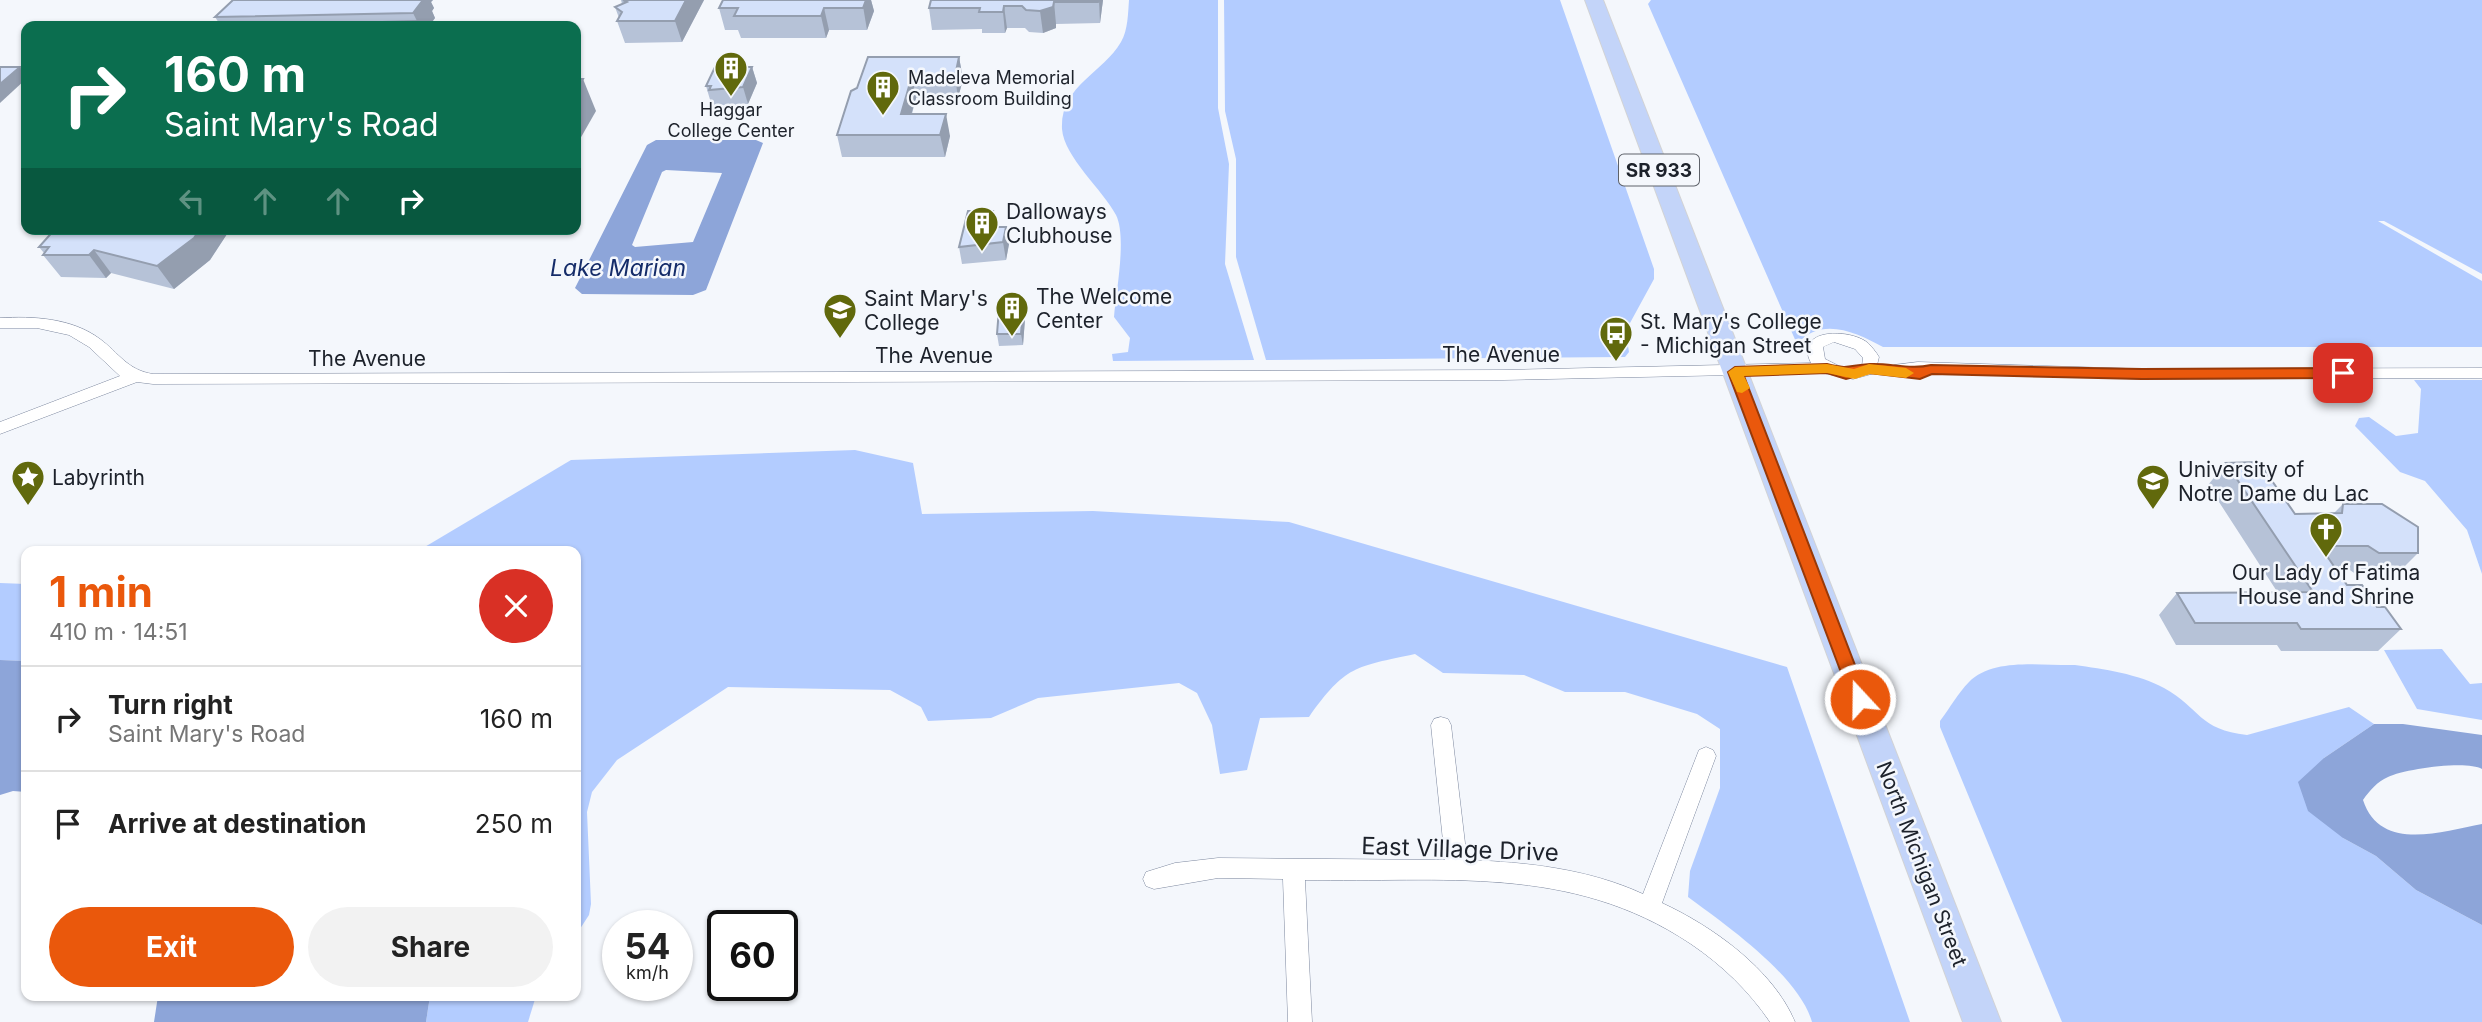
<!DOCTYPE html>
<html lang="en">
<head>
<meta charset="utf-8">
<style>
  body { margin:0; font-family:Inter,sans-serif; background:#f2f2f2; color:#222; height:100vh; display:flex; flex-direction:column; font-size:26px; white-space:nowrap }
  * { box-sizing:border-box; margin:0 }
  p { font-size:23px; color:#767676 }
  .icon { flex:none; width:38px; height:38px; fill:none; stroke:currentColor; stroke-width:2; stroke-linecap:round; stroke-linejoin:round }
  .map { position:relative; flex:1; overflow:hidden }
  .side { position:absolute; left:21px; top:546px; width:560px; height:455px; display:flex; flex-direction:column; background:#fff; border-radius:14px; box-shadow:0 2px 5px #0004 }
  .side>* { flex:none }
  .top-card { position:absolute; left:21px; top:21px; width:560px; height:214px; border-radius:14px; box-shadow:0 2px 5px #0004; background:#0b6e4f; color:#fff; overflow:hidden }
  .speed { position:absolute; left:602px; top:910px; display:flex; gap:14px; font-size:35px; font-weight:700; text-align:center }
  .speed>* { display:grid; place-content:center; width:91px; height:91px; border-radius:50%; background:#fff; box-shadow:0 2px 5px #0004; line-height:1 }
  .speed small { font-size:18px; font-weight:400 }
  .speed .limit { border:4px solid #111; border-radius:10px; background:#fff; color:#111 }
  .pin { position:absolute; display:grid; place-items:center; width:60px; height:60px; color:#fff; margin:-30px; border-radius:14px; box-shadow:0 4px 10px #0006 }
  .me { position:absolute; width:77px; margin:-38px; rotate:339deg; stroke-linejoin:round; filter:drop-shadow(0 0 5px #0008) }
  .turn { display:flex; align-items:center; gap:24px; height:147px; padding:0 28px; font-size:32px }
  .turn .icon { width:91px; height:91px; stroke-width:2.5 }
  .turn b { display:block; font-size:49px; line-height:60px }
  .lanes { display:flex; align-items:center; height:66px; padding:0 28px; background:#0003; justify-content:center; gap:35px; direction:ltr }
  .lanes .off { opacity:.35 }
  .round { display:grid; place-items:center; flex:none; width:74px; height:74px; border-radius:37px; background:#f2f2f2 }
  .summary { display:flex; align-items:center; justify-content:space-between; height:119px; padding:0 28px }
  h1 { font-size:42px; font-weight:700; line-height:52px; color:#ea580c }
  .action { display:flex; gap:14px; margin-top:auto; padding:14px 28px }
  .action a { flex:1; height:80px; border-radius:42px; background:#ea580c; color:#fff; font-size:28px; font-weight:700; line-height:80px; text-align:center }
  .action a+a { background:#f2f2f2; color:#222 }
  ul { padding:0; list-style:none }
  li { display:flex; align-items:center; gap:21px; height:105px; padding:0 28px; border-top:2px solid #e0e0e0 }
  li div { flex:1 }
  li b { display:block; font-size:26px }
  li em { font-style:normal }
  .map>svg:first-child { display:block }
  .green { fill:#b3ccff }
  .water { fill:#8da5d9; fill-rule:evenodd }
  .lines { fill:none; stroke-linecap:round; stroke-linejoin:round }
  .street-casing { stroke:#7d889f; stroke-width:1 }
  .primary-casing { stroke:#d2d3d5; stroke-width:2 }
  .street { fill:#fff; fill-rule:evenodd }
  .primary { fill:#c3d4f9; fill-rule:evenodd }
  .wall { fill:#b6c2d7 }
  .shaded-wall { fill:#949eaf }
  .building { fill:#d4e1fa; stroke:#949eaf; stroke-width:2 }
  .route { fill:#ea580c; stroke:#983908; stroke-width:2 }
  .slow { fill:#f59e0b }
  .labels { text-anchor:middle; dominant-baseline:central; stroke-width:5; stroke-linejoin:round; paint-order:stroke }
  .far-poi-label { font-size:18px; fill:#1d222b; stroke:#f4f7fc; text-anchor:start }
  .shield { fill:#f4f7fc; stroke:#5e626a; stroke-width:2 }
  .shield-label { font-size:19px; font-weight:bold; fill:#1d222b }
  .poi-label { font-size:21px; fill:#1d222b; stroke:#f4f7fc; text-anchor:start }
  .street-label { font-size:21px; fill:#1d222b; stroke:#f4f7fc }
  .water-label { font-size:23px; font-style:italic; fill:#152c69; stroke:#f4f7fc }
  .near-street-label { font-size:24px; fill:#1d222b; stroke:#f4f7fc }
</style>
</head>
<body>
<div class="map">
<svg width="2482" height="1022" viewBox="0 0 2482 1022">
  <rect width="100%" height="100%" fill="#f4f7fc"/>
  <g class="green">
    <path d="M1129,0H1218V108L1229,164L1225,264L1254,360L1113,361L1112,354L1128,352L1130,338L1114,317C1116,292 1127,237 1116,215C1103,190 1064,157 1062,129C1060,86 1103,73 1121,42C1128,30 1128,13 1129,0Z"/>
    <polygon points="1224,0 1560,0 1654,269 1654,279 1630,323 1626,334 1629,352 1625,357 1266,360 1236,257 1236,159 1225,111"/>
    <path d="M1651,0H2482V274L2384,221H2378L2482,281V347H1883C1856,332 1821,316 1797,344L1648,4Z"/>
    <polygon points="2414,380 2482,380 2482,574 2467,530 2425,481 2400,472 2355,426 2359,418 2369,417 2396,436 2418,433 2421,389"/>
    <path d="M855,450L913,463L922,514L1093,511L1289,522L1787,667L1910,1022H1812C1799,976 1726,925 1688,897L1690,871L1720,788V729L1697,714L1625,692H1565L1524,675L1443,673L1415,654C1355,667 1346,665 1309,717L1260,718L1247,770L1220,774L1212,725L1197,693L1179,683L1038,698L991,718L928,721L921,707L890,690L728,687L617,760L592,792L587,812L591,904L589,915L576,935V551H418L571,460Z"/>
    <polygon points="0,583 26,584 26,661 0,660"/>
    <polygon points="2442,649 2470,684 2482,683 2482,720 2417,709 2384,650"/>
    <path d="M2075,665C2103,669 2139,674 2164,688C2200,708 2199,730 2247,735L2349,707L2374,724L2324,758L2343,838L2376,856L2416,890L2482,925V1022H2062L1940,727V721C1950,708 1958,693 1969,682C1993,657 2044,666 2075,665Z"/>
    <polygon points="430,996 536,996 528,1022 426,1022"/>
  </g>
  <g class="water">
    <path d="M656,140H756L763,143L706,290L693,295L582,294L575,288L647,145ZM666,170L722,173L693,242L635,247L632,245L662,172Z"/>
    <polygon points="0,660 26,661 26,792 13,791 0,795"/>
    <path d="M2374,724H2403L2482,735V769C2467,760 2404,769 2388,777C2377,782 2370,790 2363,800C2380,852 2440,832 2482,824V925L2416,890L2376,856L2343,838L2308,811L2298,782L2324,758Z"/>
    <polygon points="158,996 430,996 426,1022 154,1022"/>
  </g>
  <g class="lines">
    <defs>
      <g id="street">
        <path d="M0,318C33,316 72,318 100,339C119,353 127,370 153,374L1503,370L1811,363C1793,328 1850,328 1868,343C1872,347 1876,352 1879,357L1875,373L1853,379L1823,373L1503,380L153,384L137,382L0,434V422L120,376L89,347L69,335L37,328H0ZM1834,342L1855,349L1863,358L1862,366L1843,368L1825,359L1823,347Z"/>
        <polygon points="1918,362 2142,369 2482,368 2482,378 2142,379 1918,372 1894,375 1886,370 1894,365"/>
        <path d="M1441,717L1448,719L1451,725L1467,860C1526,862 1589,869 1643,894L1699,750L1706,747L1713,750L1716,756L1662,903C1712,926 1773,969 1795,1022H1770C1749,991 1722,965 1691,944C1570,863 1443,883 1305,880L1312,1022H1288L1283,879L1218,878L1154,889L1146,886L1143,879L1146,872L1175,863L1218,858L1445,860L1431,725L1434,719Z"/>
      </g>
      <polygon id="primary" points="1585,0 1603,0 2001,1022 1963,1022"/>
    </defs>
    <use href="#street" class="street-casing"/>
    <use href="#primary" class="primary-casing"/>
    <use href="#street" class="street"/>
    <use href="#primary" class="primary"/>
  </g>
  <g class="wall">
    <polygon points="233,0 433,0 431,2 434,8 432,11 435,18 429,26 221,26 215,17"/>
    <polygon points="621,0 704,0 682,42 625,43 617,21 619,18 615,7 622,4"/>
    <polygon points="871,0 874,11 867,30 829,30 826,38 741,38 738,30 725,30 719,8"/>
    <polygon points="931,0 1103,0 1100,23 1056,24 1056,28 1043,33 1029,32 1025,28 1007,28 1005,33 982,33 982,29 932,30 929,8"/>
    <polygon points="959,57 963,79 958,98 916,98 912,114 950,136 945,157 842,157 837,135 851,91"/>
    <polygon points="752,67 757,83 748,104 714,106 713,103 711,103 706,86"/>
    <polygon points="993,211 996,227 1009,244 1006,260 962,264 959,247"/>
    <polygon points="55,229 228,229 227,234 210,260 174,289 111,273 106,278 61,277 43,255 44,253 39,247"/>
    <polygon points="1023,308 1025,319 1023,345 999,346 997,334"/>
    <polygon points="2226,463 2295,514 2334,513 2343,504 2418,553 2396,575 2357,575 2347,568 2336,568 2347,585 2377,607 2401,629 2378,651 2281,651 2277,645 2176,645 2159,615 2177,593 2278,593 2208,485"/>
  </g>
  <g class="shaded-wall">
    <polygon points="417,0 433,0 431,2 434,8 432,11 435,18 429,26 413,26 417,21 413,13"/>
    <polygon points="686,0 704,0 682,42 675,21"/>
    <polygon points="862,0 871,0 874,11 867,30"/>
    <polygon points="1099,0 1103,0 1100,23"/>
    <polygon points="1054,2 1056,24 1056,28 1043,33 1040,11"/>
    <polygon points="1004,6 1007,28 1005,33 1003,12"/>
    <polygon points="824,8 829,30 826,38 821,16"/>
    <polygon points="959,57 963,79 958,98 955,76"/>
    <polygon points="20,67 26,75 26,79 0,103 0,84"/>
    <polygon points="752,67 757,83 748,104 743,87"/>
    <polygon points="912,76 916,98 905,136 901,114"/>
    <polygon points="583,79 596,111 576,146 576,92"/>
    <polygon points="946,114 950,136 945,157 940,135"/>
    <polygon points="993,211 996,228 993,244 990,227"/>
    <polygon points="1006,227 1009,244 1006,260 1003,242"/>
    <polygon points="200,229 228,229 227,234 210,260 174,289 157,266"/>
    <polygon points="94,250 111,273 106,278 89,255"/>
    <polygon points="1023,308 1025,319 1023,345 1021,334"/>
  </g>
  <g class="building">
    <polygon points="233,0 423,0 413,13 215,17"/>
    <polygon points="623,0 686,0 675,21 617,21 622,12 615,7 627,2"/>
    <polygon points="723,0 866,0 863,8 824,8 821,16 734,16 738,8 719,8"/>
    <polygon points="931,0 1099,0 1098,2 1054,2 1053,7 1040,11 1026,10 1022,6 1004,6 1003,12 979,12 980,8 929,8"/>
    <polygon points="417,21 413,26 378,26 382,22"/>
    <polygon points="868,57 959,57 955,76 912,76 901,114 946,114 940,135 837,135 851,91 857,88"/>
    <polygon points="0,67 20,67 0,84"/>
    <polygon points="715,67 752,67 743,87 709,90 711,86 706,86"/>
    <polygon points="576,79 583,79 576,92"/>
    <polygon points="968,211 993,211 990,227 1006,227 1003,242 959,247"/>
    <polygon points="55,229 200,229 194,238 157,266 94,250 89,255 43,255 49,247 39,247"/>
    <polygon points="1023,308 1021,334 997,334 999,309"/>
    <polygon points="2259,462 2295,514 2342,513 2343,504 2382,504 2418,527 2418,553 2379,553 2368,546 2320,546 2347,585 2362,585 2377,607 2385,607 2401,629 2301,629 2297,623 2195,623 2177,593 2313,592 2226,463"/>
  </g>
  <path class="route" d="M1827,364C1850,370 1849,365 1870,364C1891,363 1910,370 1931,365L2142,369L2343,368L2350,373L2343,378L2142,379L1932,374L1920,379L1869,373L1846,379L1827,373L1744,376L1868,699L1860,707L1851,699L1728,372L1735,367Z"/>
  <polygon class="slow" points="1827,364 1854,369 1869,364 1906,368 1914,373 1906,378 1870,374 1855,379 1827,373 1744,376 1750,388 1742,393 1737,392 1728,372 1735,367"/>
  <defs>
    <symbol id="building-pin" viewBox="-11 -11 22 30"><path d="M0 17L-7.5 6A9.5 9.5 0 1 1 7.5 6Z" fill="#61690c" stroke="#f4f7fc"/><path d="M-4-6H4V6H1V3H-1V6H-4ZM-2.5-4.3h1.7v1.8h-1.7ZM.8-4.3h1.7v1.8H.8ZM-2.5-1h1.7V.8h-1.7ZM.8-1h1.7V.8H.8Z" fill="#fff"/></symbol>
    <symbol id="university-pin" viewBox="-11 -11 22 30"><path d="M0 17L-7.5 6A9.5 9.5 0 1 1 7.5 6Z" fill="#61690c" stroke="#f4f7fc"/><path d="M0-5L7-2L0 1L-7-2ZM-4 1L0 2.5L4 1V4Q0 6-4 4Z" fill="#fff"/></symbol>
    <symbol id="bus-pin" viewBox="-11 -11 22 30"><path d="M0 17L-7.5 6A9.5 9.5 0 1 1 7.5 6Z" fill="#61690c" stroke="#f4f7fc"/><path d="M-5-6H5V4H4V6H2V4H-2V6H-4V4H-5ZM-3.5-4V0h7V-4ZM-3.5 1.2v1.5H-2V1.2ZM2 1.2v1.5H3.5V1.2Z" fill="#fff"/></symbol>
    <symbol id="sight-pin" viewBox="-11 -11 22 30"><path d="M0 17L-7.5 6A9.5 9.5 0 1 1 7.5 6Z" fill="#61690c" stroke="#f4f7fc"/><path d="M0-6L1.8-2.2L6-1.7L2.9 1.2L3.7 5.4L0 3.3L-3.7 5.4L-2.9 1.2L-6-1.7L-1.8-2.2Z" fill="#fff"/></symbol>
    <symbol id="church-pin" viewBox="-11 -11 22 30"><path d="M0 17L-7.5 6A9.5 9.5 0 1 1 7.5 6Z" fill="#61690c" stroke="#f4f7fc"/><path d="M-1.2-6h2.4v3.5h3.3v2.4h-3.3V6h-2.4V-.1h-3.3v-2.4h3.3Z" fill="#fff"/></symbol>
  </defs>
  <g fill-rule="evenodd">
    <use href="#building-pin" x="712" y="49" width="38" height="52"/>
    <use href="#building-pin" x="864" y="68" width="38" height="52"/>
    <use href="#building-pin" x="963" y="204" width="38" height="52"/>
    <use href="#building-pin" x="993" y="289" width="38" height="52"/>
    <use href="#university-pin" x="821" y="291" width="38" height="52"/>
    <use href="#bus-pin" x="1597" y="314" width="38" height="52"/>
    <use href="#sight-pin" x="9" y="458" width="38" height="52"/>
    <use href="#university-pin" x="2134" y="462" width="38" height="52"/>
    <use href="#church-pin" x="2307" y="510" width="38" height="52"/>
  </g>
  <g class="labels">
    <g class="far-poi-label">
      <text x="908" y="77">Madeleva Memorial<tspan x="908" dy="21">Classroom Building</tspan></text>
      <text x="731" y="109" text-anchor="middle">Haggar<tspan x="731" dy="21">College Center</tspan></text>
    </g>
    <rect class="shield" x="1619" y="154.5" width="80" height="31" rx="5"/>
    <g class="shield-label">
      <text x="1659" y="170">SR 933</text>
    </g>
    <g class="poi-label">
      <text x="1006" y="211">Dalloways<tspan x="1006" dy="24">Clubhouse</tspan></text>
      <text x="1036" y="296">The Welcome<tspan x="1036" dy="24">Center</tspan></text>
      <text x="864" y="298">Saint Mary's<tspan x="864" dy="24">College</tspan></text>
      <text x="1640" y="321">St. Mary's College<tspan x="1640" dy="24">- Michigan Street</tspan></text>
      <text x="2178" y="469">University of<tspan x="2178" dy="24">Notre Dame du Lac</tspan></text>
      <text x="52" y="477">Labyrinth</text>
      <text x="2326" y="572" text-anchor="middle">Our Lady of Fatima<tspan x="2326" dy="24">House and Shrine</tspan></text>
    </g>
    <g class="street-label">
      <text x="1501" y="354">The Avenue</text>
      <text x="934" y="355">The Avenue</text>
      <text x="367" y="358">The Avenue</text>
      <text transform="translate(1922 864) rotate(69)">North Michigan Street</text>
    </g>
    <g class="water-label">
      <text x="618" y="268">Lake Marian</text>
    </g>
    <g class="near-street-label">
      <text transform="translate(1460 849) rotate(2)">East Village Drive</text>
    </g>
  </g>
</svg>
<div class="speed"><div>54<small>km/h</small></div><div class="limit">60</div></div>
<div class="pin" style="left:2343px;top:373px;background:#d93025"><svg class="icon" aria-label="arrive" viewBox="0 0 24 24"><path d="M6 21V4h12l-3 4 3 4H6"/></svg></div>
<svg class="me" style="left:1860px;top:699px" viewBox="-20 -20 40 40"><circle r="17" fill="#ea580c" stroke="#fff" stroke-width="3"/><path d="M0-11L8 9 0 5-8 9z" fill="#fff"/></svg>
<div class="top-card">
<div class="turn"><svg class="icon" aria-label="right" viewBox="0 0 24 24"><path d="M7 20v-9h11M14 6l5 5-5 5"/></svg><div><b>160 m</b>Saint Mary's Road</div></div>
<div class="lanes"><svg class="icon off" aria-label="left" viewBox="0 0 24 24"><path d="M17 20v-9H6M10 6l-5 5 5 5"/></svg><svg class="icon off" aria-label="ahead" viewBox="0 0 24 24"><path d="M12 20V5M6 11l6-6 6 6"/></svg><svg class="icon off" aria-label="ahead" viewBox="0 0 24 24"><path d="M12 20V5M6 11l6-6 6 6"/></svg><svg class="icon" aria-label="right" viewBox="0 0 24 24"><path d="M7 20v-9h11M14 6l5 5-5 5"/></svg></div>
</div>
<section class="side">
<div class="summary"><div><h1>1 min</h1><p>410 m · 14:51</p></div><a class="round" style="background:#d93025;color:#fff"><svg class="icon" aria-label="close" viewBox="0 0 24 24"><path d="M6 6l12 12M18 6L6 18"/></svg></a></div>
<ul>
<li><svg class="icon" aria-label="right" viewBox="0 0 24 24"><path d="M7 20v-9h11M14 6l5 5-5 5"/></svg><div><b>Turn right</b><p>Saint Mary's Road</p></div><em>160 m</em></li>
<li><svg class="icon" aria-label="arrive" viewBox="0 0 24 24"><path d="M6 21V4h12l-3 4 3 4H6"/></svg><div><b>Arrive at destination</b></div><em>250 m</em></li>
</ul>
<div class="action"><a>Exit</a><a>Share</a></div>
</section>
</div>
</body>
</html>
